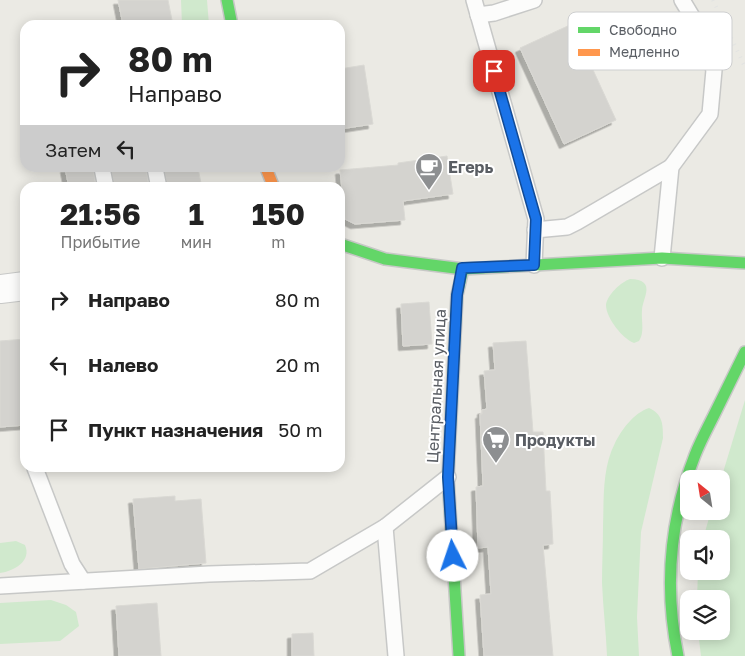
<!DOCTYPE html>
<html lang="ru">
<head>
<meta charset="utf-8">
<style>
  body { margin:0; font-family:"Golos Text",sans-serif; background:#f2f2f2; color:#222; height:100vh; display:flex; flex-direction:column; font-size:19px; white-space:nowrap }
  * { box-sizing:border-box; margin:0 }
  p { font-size:16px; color:#767676 }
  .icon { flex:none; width:28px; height:28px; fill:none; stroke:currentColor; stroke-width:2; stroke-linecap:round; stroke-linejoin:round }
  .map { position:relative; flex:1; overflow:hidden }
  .details { position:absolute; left:20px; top:182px; width:325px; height:290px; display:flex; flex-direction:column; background:#fff; border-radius:15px; box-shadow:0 2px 12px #0003 }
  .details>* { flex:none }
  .hud { position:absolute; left:20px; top:20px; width:325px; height:152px; border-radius:15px; box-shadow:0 2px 12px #0003; background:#fff; color:#222; overflow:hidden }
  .needle { width:32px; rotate:330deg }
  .buttons { position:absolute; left:680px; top:470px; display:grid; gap:10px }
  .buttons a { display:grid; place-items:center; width:50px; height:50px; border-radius:10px; background:#fff; box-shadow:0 2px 12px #0003; font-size:25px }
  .pin { position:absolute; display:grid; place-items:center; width:42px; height:42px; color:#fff; margin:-21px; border-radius:10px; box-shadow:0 2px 8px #0006 }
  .me { position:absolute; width:55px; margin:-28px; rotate:356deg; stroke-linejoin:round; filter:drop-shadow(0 0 4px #0008) }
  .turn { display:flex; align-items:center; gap:18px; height:105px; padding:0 25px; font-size:22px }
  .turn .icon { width:65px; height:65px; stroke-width:2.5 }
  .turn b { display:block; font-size:35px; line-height:42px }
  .then { display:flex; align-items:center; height:48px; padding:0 25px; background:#0003; gap:10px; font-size:19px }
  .eta { display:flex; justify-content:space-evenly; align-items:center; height:85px; text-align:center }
  .eta b { font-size:30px; font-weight:700; line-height:35px }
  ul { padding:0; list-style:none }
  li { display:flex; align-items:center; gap:15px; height:65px; padding:0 25px }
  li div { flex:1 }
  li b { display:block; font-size:19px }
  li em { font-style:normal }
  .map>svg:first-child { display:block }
  .green { fill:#d0e9cd }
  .building { fill:#d4d3cf; stroke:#dad9d4; filter:url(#shadow) }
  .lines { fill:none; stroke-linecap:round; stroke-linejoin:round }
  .lane-casing { stroke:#c7c8c7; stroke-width:18 }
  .street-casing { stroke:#c7c8c7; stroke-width:30 }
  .fast-casing { stroke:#c7c8c6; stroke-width:14 }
  .slow-casing { stroke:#c7c8c6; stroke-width:14 }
  .lane { stroke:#fcfcfb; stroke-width:15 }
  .street { stroke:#fcfcfb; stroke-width:28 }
  .fast { stroke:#63d668; stroke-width:11 }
  .slow { stroke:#ff974d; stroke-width:11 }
  .rail { stroke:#e2e3e2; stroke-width:4; stroke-dasharray:1 6; stroke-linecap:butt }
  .route-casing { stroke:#114b97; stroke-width:12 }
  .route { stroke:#1a73e8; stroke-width:9 }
  .labels { text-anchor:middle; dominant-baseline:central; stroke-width:4; stroke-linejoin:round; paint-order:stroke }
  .poi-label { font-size:16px; font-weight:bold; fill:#5a5e64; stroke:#fff; text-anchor:start }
  .street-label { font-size:16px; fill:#5a5e64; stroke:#fff }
  .key { fill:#fff; stroke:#cecfd0; stroke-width:1 }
  .key-label { font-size:14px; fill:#5a5e64 }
</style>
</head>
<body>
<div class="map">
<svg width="745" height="656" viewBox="0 0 745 656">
  <defs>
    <filter id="shadow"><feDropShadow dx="-4.5" dy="4.5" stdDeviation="0" flood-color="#0004"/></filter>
  </defs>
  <rect width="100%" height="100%" fill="#ebeae4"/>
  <g class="green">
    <polygon points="181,0 207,0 209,25 182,25"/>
    <path d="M630,279C657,280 643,297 642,310C641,321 645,332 639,341L634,343C623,339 606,318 606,305C607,295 621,282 630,279Z"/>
    <polygon points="745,400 745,656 701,656 698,631 721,631 721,599 697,599 698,571 721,571 721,539 703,539 711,511 721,511 721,479"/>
    <path d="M649,408C663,414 663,425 663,438L641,532L637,617L639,656H607C606,632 603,607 602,583C602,564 603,545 603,526C604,499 602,468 615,443C622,429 634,413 649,408Z"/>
    <path d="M16,541L25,545C32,561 14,571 0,573V543Z"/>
    <polygon points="51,600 66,605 76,612 79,626 60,641 0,644 0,603"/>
  </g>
  <g class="building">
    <polygon points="118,0 168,0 173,25 123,25"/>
    <polygon points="572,24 616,120 564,144 520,48"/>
    <polygon points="364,65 373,124 340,129 340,69"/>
    <polygon points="447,156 453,194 403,201 405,220 355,224 345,219 340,170 398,165 398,163"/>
    <polygon points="65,168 93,168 96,188 69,188"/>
    <polygon points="111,168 146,168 149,188 115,188"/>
    <polygon points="164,168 198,168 202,188 168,188"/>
    <polygon points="429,302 432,344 403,346 401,304"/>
    <polygon points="25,339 25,425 0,427 0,341"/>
    <polygon points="526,341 533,432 543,432 546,491 550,491 553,544 543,545 553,656 484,656 480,595 491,594 488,547 478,548 476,487 483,486 480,414 482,414 482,410 487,409 484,371 495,370 493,343"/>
    <polygon points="175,496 175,501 201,499 206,563 139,569 133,499"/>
    <polygon points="157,603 161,656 119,656 116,606"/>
    <polygon points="313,633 314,656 292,656 292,634"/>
  </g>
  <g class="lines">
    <defs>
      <g id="lane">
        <polyline points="474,0 536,219 534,265"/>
        <polyline points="478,15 494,13 534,0"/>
        <polyline points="102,168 106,188"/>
        <polyline points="155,168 159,188"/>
        <polyline points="535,230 567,227 577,222 671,167"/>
        <polyline points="662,258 671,167 710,114 714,70 700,30 682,0"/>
        <polyline points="35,468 72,564 83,581"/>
        <polyline points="385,527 396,656"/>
        <polyline points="0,586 209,574 310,571 385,527 448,477"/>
      </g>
      <polyline id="street" points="0,289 25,286"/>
      <g id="fast">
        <polyline points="227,0 232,25"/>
        <polyline points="340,244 385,259 463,269 662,258 745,263"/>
        <polyline points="459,656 448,477 457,295 463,269"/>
        <path d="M678,656C664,588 670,519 695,455C700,442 707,429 713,417C724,395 734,374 745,352"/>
      </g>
      <polyline id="slow" points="266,168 274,188"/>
    </defs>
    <use href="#lane" class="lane-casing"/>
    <use href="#street" class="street-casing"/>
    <use href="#fast" class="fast-casing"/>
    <use href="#slow" class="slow-casing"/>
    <use href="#lane" class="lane"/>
    <use href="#street" class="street"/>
    <use href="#fast" class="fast"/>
    <use href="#slow" class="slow"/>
    <polyline class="rail" points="713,0 745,67"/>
  </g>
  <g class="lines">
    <defs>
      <polyline id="route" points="453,556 448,477 457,295 462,268 534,265 536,219 494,71"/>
    </defs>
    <use href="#route" class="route-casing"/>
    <use href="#route" class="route"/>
  </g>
  <defs>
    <symbol id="cafe-pin" viewBox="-11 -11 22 30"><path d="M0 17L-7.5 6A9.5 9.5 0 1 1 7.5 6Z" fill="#8d8f91" stroke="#fff"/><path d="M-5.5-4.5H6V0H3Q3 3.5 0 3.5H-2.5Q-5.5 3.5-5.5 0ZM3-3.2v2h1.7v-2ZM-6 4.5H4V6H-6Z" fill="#fff"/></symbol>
    <symbol id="supermarket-pin" viewBox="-11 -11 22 30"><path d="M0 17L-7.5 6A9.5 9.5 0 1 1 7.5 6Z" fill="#8d8f91" stroke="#fff"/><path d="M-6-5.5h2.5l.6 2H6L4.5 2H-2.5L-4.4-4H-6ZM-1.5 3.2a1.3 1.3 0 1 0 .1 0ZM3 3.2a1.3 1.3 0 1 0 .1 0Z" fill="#fff"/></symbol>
  </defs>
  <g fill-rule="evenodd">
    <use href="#cafe-pin" x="413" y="151" width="32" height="43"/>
    <use href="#supermarket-pin" x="480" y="424" width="32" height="43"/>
  </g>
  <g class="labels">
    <g class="poi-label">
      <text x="448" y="167">Егерь</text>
      <text x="515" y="440">Продукты</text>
    </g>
    <g class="street-label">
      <text transform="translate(436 386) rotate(-87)">Центральная улица</text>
    </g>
  </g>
  <rect x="568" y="12" width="164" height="58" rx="8" class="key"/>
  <rect x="578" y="27" width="22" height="6" fill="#63d668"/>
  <rect x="578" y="49" width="22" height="7" fill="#ff974d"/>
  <g class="key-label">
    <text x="609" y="35">Свободно</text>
    <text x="609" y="57">Медленно</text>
  </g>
</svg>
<div class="buttons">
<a><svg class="needle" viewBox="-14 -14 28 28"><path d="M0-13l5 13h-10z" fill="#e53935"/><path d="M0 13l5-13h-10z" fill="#767676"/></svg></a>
<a><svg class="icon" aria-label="sound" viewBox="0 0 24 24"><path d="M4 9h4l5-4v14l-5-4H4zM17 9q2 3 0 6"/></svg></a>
<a><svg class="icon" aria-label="layers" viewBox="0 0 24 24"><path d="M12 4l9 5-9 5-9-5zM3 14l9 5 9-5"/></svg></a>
</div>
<div class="pin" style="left:494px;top:71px;background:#d93025"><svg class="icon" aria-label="arrive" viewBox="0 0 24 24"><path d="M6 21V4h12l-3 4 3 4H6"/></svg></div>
<svg class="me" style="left:453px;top:556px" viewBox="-20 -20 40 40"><circle r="19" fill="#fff"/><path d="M0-13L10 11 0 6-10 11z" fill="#1a73e8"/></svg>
<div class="hud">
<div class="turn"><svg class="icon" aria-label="right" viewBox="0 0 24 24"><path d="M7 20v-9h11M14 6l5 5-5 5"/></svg><div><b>80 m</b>Направо</div></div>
<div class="then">Затем<svg class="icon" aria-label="left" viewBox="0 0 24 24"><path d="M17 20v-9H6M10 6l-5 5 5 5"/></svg></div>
</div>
<section class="details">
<div class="eta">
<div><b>21:56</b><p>Прибытие</p></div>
<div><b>1</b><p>мин</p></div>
<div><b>150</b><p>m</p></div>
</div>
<ul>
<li><svg class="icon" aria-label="right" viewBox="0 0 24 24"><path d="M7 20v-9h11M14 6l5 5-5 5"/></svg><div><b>Направо</b></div><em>80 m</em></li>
<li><svg class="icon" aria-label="left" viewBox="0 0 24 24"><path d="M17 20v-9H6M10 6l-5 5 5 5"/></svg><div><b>Налево</b></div><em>20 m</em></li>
<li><svg class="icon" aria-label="arrive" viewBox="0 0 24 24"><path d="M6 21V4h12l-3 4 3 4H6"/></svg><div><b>Пункт назначения</b></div><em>50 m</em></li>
</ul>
</section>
</div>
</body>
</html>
